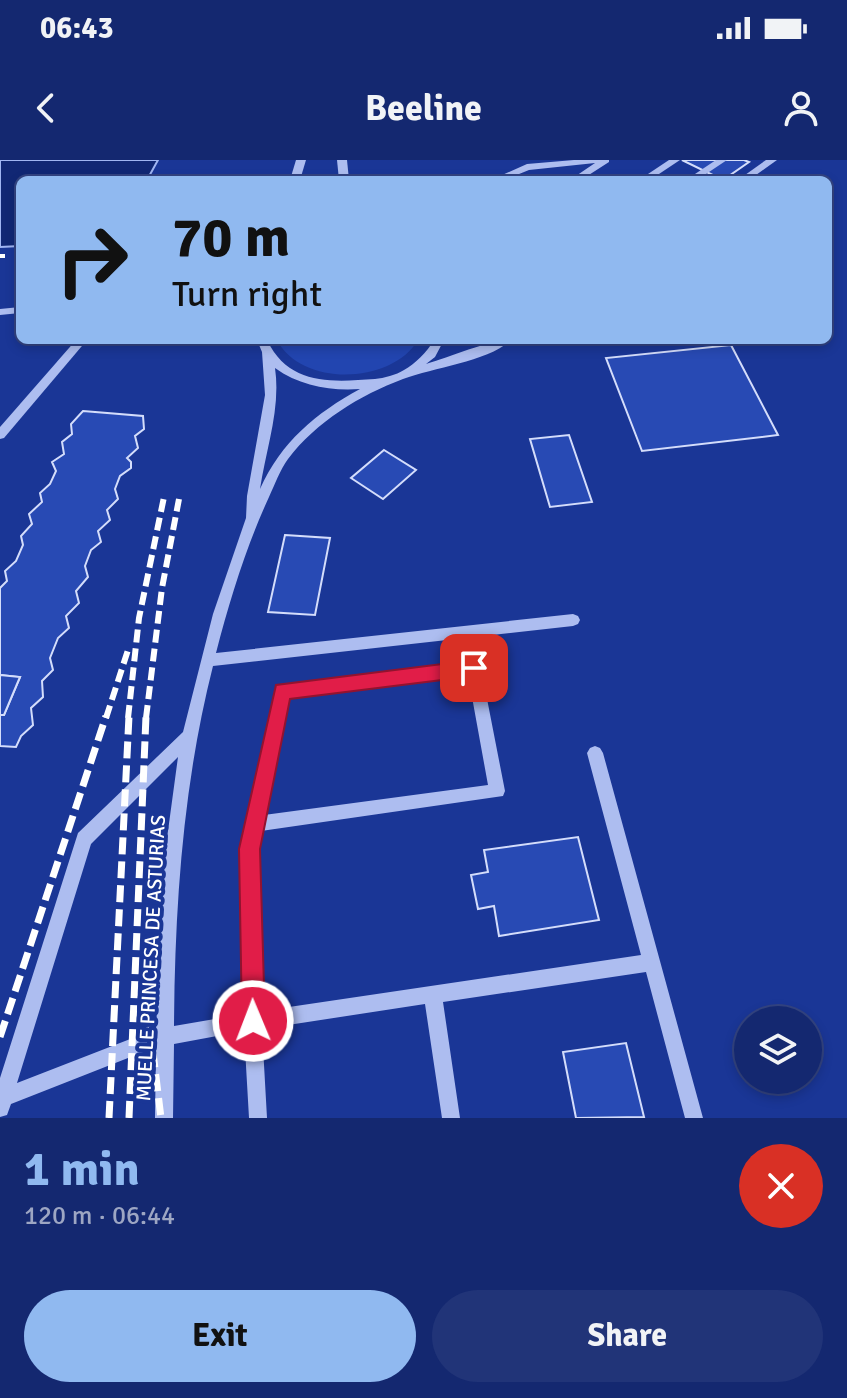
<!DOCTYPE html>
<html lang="en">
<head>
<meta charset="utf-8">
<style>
  body { margin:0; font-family:Signika,sans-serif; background:#213478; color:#f1f3f6; height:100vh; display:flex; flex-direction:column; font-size:30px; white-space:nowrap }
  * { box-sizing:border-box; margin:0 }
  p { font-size:26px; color:#9da6c3 }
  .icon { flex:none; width:44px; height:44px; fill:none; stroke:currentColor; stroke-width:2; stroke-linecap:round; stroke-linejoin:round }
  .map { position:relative; height:958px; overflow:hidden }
  .panel { display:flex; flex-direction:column; background:#142870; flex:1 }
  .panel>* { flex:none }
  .banner { position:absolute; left:16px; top:16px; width:816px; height:168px; border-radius:12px; box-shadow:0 4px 12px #0003,0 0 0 2px #334483; background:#90b9f0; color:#111; overflow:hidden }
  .buttons { position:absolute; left:734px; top:846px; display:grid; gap:16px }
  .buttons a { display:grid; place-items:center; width:88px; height:88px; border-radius:50%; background:#142870; box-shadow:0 4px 12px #0003,0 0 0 2px #334483; font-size:40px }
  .pin { position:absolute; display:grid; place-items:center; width:68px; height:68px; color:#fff; margin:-34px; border-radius:16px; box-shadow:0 4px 12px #0006 }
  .me { position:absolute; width:88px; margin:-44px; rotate:359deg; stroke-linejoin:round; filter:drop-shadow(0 0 6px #0008) }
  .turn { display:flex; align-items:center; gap:28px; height:168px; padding:0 24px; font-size:36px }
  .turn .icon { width:104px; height:104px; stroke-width:2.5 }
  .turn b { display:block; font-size:56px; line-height:68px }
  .round { display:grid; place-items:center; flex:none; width:84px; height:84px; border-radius:42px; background:#213478 }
  .head { display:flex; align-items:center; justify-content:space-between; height:136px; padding:0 24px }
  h1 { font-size:48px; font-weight:700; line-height:60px; color:#90b9f0 }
  .cta { display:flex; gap:16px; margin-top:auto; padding:16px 24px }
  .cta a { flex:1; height:92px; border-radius:48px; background:#90b9f0; color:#111; font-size:32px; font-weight:700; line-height:92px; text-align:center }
  .cta a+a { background:#213478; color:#f1f3f6 }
  .status { display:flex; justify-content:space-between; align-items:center; height:56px; padding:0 40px; background:#142870; direction:ltr }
  .status svg { height:22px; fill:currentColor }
  header { display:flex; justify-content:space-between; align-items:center; height:104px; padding:0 24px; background:#142870; font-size:36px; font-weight:700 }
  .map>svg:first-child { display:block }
  .green { fill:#2245b0 }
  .water { fill:#112774; stroke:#a0b5f2; stroke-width:2 }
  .building { fill:#284ab4; stroke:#d4ddfb; stroke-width:2 }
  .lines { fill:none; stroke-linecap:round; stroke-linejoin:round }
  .minor { fill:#adbdf0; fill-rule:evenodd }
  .rail-far2 { stroke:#fff; stroke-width:4; stroke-dasharray:10 4; stroke-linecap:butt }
  .rail-far1 { stroke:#fff; stroke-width:6; stroke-dasharray:13 6; stroke-linecap:butt }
  .rail { stroke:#fff; stroke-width:7; stroke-dasharray:17 7; stroke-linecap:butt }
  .route { fill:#e11d48; stroke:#92132f; stroke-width:2 }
  .labels { text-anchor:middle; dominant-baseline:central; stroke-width:8; stroke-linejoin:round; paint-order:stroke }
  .street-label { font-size:20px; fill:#fff; stroke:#1a3696 }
</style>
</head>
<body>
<div class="status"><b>06:43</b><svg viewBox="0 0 49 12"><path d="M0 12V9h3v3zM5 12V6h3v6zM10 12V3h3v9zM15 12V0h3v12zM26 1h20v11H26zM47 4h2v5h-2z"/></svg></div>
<header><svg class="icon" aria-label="back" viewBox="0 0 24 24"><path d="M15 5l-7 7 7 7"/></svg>Beeline<svg class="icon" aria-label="person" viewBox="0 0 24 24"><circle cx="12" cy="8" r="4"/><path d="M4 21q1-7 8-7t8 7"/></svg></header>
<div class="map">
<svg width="847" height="958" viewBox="0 0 847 958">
  <rect width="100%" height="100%" fill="#1a3696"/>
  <path class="green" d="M277,180H418C392,224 302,228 277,180Z"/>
  <polygon class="water" points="0,0 158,0 147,20 20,20 20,86 0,87"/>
  <g class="building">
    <polygon points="682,0 744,0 749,2 723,20"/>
    <polygon points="731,185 778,275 642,291 606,198"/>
    <polygon points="83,251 143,256 144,269 135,276 138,288 127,298 131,302 131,308 120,316 115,329 118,339 107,350 110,360 98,371 101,382 91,390 85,406 88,417 76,431 79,443 66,456 69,468 58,478 50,498 53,510 42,521 43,537 31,548 33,565 21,576 16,587 0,586 0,555 4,555 20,517 0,515 0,428 7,421 5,411 16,401 23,385 21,376 32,364 29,354 42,342 40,333 50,324 56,311 52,302 64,294 62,282 72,274 71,264"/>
    <polygon points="569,275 592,342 550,347 530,279"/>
    <polygon points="384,290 416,310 383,339 351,318"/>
    <polygon points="285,375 330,378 315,455 268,452"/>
    <polygon points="0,515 20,517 4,555 0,555"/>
    <polygon points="578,677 599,760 499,776 494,746 478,749 471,715 488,712 484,690"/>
    <polygon points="626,883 644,957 576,958 563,892"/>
  </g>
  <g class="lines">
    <g class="minor">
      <polygon points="296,0 306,0 300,20 290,20"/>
      <polygon points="337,0 347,0 349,20 339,20"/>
      <polygon points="574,0 609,0 609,2 581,20 570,20 595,3 529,10 504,20 491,20 527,4"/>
      <polygon points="669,0 680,0 650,20 639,20"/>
      <polygon points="716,0 727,0 697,20 686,20"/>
      <polygon points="766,0 777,0 749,20 738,20"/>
      <polygon points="20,147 20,153 0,155 0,149"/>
      <polygon points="76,180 87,180 4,278 0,279 0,267"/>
      <path d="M257,180H267C289,226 332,222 375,219C384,218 396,215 404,210C415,204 427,192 434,180H444L435,197L426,204C450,197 489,180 511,180C487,202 434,207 403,219C360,235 316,262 288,299C280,310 275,324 269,337C246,387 230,439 216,493L573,454L578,456L580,460L578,464L573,466L213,506C183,624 175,744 174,866L244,854L241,689L277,526L474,502L479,504L481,508L505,631L503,636L261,671L257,689L262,851L641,795L587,593L590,588L595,586L600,588L603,593L703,958H685L646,812L443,842L460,958H442L425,844L262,869L267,958H249L244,871L174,884L173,958H155L156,887L11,944L7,955L0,957V918L78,673L183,572L213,454L246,358L247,336L265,235L262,192ZM275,208C300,226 330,231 360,229C316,253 281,282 260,329C266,289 281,248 275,208ZM468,515L488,625L264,655L288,537ZM178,597L165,693L156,869L17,923L91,684Z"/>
    </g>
    <polyline class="rail-far2" points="0,96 5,96"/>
    <g class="rail-far1">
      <polyline points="106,558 128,490"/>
      <polyline points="128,558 139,458 164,337"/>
      <polyline points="146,558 162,428 179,339"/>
    </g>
    <g class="rail">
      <polyline points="144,819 161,958"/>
      <polyline points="0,877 106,556"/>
      <polyline points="109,958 129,556"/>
      <polyline points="129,958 146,556"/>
    </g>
  </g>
  <polygon class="route" points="474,500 480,503 483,508 480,514 474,516 290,539 260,689 265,861 261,869 253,873 245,869 242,861 239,689 276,525"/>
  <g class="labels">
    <g class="street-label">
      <text transform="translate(151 798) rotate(-87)">MUELLE PRINCESA DE ASTURIAS</text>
    </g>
  </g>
</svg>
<div class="buttons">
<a><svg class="icon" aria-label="layers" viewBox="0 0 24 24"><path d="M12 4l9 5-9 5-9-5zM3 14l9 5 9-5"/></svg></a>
</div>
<div class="pin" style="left:474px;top:508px;background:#d93025"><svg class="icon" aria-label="arrive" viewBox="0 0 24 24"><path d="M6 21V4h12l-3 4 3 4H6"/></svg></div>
<svg class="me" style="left:253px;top:861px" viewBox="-20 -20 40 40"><circle r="17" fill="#e11d48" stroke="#fff" stroke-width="3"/><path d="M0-11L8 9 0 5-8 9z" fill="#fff"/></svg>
<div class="banner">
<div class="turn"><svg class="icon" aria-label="right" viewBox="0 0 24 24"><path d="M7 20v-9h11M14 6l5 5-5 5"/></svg><div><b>70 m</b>Turn right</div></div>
</div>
</div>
<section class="panel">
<div class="head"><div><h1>1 min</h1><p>120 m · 06:44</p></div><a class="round" style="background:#d93025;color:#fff"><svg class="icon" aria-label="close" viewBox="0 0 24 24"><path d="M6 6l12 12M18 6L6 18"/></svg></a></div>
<div class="cta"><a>Exit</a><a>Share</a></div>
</section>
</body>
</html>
